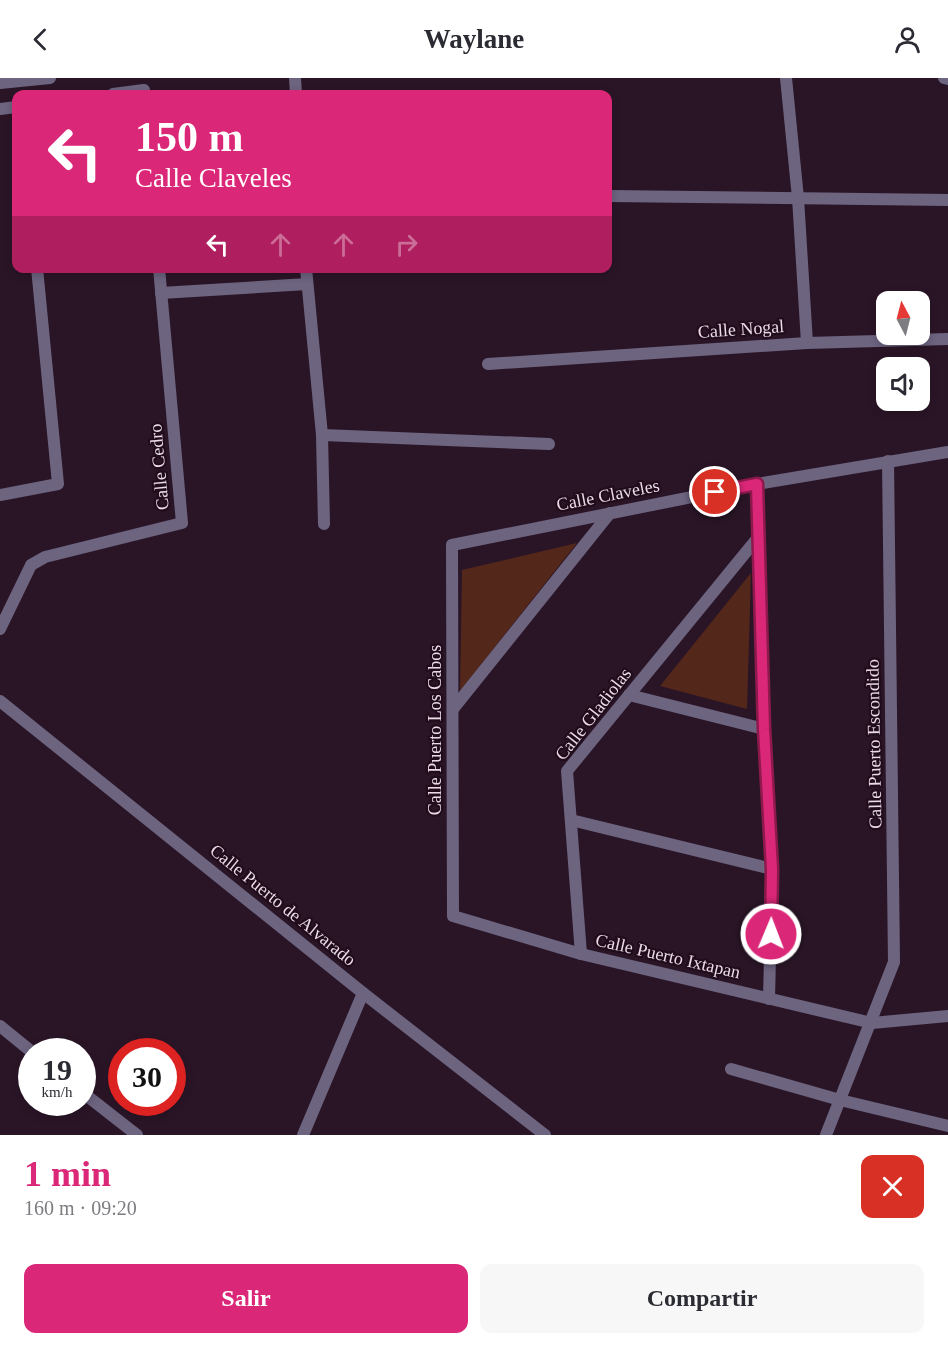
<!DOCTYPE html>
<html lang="es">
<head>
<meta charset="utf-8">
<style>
  body { margin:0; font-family:Georgia,serif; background:#f7f7f7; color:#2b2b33; height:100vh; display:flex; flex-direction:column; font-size:22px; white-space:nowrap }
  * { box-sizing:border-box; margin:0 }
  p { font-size:20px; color:#7c7c81 }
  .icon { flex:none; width:33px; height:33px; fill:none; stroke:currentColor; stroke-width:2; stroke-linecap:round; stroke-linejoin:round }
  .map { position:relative; height:1057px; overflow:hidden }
  .sheet { display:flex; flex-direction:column; background:#fff; flex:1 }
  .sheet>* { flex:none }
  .guide { position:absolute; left:12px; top:12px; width:600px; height:183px; border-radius:12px; box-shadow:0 3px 9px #0003; background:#db2777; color:#fff; overflow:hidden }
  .needle { width:39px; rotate:353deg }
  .controls { position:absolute; left:876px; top:213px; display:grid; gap:12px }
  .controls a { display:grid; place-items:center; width:54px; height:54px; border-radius:12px; background:#fff; box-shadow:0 3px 9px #0003; font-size:30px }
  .speed { position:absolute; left:18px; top:960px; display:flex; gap:12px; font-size:30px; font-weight:700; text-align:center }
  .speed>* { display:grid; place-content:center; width:78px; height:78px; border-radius:50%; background:#fff; box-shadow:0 3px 9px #0003; line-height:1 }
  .speed small { font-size:15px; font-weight:400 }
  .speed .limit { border:9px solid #d22; background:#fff; color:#111 }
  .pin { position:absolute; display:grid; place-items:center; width:51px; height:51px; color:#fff; margin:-26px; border:3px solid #fff; border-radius:50%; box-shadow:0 2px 6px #0007 }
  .me { position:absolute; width:66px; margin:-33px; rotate:1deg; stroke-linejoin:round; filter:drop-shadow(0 0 4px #0008) }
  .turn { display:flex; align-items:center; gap:21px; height:126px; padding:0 24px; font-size:27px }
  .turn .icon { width:78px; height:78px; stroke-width:2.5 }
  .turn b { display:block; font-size:42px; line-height:51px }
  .lanes { display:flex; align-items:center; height:57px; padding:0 24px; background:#0003; justify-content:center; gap:30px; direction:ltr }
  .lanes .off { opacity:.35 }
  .round { display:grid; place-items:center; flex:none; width:63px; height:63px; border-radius:12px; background:#f7f7f7 }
  .overview { display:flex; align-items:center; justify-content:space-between; height:102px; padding:0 24px }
  h1 { font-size:36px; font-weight:800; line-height:45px; color:#db2777 }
  .cta { display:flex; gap:12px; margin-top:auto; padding:12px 24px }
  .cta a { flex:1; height:69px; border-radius:12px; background:#db2777; color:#fff; font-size:24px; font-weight:800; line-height:69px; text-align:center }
  .cta a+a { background:#f7f7f7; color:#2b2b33 }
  header { display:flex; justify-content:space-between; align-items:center; height:78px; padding:0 24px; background:#fff; font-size:27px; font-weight:800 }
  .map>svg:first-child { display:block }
  .green { fill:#532719 }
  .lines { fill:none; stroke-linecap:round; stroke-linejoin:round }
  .minor { stroke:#6d6480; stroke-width:12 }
  .route-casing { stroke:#8e194d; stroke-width:15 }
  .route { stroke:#db2777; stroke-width:10 }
  .labels { text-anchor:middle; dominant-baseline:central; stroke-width:4.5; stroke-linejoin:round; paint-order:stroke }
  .street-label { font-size:18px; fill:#eadbe6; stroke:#200c1d }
</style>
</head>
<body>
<header><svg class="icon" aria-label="back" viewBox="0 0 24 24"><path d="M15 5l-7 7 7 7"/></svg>Waylane<svg class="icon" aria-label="person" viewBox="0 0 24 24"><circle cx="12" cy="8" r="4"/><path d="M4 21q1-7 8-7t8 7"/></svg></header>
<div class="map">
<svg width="948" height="1057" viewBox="0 0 948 1057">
  <rect width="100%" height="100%" fill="#2a1527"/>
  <g class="green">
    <polygon points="577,465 460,613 462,492"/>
    <polygon points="751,495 747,631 660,608"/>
  </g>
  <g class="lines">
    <g class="minor">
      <polyline points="295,0 296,16"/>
      <polyline points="786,0 798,120 807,265"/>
      <polyline points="944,0 948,1"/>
      <polyline points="0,5 50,0"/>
      <polyline points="113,16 144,12"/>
      <polyline points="0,31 16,29"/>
      <polyline points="608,118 948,122"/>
      <polyline points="306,190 322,357 324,446"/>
      <polyline points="161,215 307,206"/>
      <polyline points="488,286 807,265 948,261"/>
      <polyline points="322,357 549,366"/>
      <polyline points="948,374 757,406 452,467 453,838 581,876 872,945 948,938"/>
      <polyline points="757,406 764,651 772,791 769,921"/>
      <polyline points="0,417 58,406 37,190"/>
      <polyline points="0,551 31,487 45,479 182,445 159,190"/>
      <polyline points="629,617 764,651"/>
      <polyline points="0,623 363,915 545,1057"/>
      <polyline points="453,631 610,435"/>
      <polyline points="571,742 772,791"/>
      <polyline points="581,876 567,693 760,457"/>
      <polyline points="0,948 32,974"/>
      <polyline points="731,991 840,1022 948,1048"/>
      <polyline points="82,1014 137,1057"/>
      <polyline points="303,1057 363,915"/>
      <polyline points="826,1057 894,884 888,383"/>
    </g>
  </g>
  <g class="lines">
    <defs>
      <polyline id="route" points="715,414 757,406 764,651 772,791 771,856"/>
    </defs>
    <use href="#route" class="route-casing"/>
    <use href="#route" class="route"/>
  </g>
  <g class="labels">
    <g class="street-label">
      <text transform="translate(741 251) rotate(-4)">Calle Nogal</text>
      <text transform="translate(159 389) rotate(-95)">Calle Cedro</text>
      <text transform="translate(608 417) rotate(-11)">Calle Claveles</text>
      <text transform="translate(593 636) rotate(-52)">Calle Gladiolas</text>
      <text transform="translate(435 652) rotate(-90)">Calle Puerto Los Cabos</text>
      <text transform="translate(874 666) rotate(-91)">Calle Puerto Escondido</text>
      <text transform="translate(283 827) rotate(39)">Calle Puerto de Alvarado</text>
      <text transform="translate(668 878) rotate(13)">Calle Puerto Ixtapan</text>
    </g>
  </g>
</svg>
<div class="controls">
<a><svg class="needle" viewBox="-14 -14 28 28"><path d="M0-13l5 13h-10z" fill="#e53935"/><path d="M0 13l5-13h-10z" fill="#7c7c81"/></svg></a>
<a><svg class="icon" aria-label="sound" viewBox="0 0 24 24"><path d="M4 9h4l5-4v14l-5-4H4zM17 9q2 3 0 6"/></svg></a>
</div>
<div class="speed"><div>19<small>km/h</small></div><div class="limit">30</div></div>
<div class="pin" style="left:715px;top:414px;background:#d93025"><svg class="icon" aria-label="arrive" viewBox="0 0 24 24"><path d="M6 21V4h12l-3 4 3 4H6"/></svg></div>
<svg class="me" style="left:771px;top:856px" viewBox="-20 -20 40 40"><circle r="17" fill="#db2777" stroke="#fff" stroke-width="3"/><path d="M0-11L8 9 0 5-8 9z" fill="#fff"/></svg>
<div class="guide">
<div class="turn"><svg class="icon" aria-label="left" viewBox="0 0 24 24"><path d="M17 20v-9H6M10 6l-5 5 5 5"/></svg><div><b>150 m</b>Calle Claveles</div></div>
<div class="lanes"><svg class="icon" aria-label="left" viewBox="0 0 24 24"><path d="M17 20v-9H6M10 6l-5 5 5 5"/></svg><svg class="icon off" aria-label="ahead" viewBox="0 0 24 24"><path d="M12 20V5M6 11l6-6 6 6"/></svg><svg class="icon off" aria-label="ahead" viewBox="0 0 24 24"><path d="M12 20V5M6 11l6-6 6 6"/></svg><svg class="icon off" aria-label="right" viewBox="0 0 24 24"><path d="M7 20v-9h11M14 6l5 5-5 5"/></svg></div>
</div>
</div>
<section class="sheet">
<div class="overview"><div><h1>1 min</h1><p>160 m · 09:20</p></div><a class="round" style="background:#d93025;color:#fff"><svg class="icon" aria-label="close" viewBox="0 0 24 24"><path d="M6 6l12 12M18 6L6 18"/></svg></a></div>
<div class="cta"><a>Salir</a><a>Compartir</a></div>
</section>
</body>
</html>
